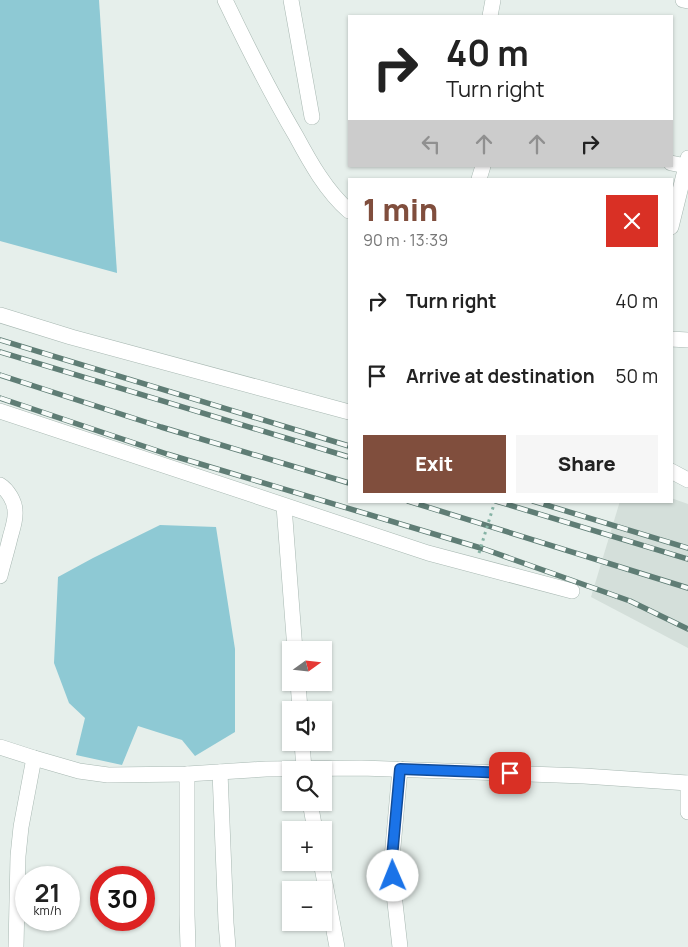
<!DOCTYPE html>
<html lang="en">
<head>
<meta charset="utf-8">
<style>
  body { margin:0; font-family:Manrope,sans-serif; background:#f6f6f6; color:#222; height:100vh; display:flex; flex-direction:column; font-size:19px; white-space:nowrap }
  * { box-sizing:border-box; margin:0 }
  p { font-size:16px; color:#767676 }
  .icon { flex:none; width:28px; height:28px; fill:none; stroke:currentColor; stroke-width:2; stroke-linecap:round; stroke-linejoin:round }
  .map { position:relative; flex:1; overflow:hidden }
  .panel { position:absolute; left:348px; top:178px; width:325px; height:325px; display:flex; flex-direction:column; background:#fff; border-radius:0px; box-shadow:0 1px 4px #0004 }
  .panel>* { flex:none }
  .guide { position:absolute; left:348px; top:15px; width:325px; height:152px; border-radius:0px; box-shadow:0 1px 4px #0004; background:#fff; color:#222; overflow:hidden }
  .needle { width:32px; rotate:75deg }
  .controls { position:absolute; left:282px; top:641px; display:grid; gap:10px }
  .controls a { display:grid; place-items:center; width:50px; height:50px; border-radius:0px; background:#fff; box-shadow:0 1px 4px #0004; font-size:25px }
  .speed { position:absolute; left:15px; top:866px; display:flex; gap:10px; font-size:25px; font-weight:700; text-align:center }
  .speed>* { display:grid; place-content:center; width:65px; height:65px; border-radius:50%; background:#fff; box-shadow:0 1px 4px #0004; line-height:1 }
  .speed small { font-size:12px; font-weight:400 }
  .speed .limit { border:8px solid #d22; background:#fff; color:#111 }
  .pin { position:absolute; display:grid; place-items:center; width:42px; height:42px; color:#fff; margin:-21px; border-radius:10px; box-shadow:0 2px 8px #0006 }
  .me { position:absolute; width:55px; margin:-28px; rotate:359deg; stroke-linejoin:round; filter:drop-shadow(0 0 4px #0008) }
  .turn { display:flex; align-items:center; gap:18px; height:105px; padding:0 15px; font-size:22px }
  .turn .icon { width:65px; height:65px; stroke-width:2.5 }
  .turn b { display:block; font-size:35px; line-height:42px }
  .lanes { display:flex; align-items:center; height:48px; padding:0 15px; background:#0003; justify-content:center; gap:25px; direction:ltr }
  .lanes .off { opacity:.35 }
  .round { display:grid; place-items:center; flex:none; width:52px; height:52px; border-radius:0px; background:#f6f6f6 }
  .head { display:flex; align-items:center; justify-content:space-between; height:85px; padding:0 15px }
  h1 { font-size:30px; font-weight:800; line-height:38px; color:#804e3d }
  .button { display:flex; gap:10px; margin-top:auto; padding:10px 15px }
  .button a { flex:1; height:58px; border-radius:0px; background:#804e3d; color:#fff; font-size:20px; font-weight:800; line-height:58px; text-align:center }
  .button a+a { background:#f6f6f6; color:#222 }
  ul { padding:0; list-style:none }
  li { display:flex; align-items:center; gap:15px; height:75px; padding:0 15px }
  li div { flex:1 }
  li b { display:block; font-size:19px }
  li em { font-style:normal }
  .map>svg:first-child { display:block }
  .built { fill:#d4dfda }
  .water { fill:#8ec9d4 }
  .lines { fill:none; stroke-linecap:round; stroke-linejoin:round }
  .street-casing { stroke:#a8b8b2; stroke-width:16 }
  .street { stroke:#fff; stroke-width:15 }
  .rail-casing { stroke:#5f7d75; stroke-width:5.5 }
  .rail { stroke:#f7fbf9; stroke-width:4; stroke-dasharray:11; stroke-linecap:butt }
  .path-bridge { stroke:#86b3a5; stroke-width:3; stroke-dasharray:2.5 4; stroke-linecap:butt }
  .route-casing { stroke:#114b97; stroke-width:12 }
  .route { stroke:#1a73e8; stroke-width:9 }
</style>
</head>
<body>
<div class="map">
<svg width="688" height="947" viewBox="0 0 688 947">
  <rect width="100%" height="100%" fill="#e6efeb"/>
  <polygon class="built" points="671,498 688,504 688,648 591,597 620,501 671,501"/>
  <g class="water">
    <polygon points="0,0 99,0 117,273 0,241"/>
    <polygon points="160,525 216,527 235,649 235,732 195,756 182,740 138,726 122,765 76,755 85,718 69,703 54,663 58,577 93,558"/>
  </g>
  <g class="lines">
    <defs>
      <g id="street">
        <path d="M225,0C247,46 270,92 296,136C310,162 326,191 349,211"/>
        <polyline points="291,0 312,117"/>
        <polyline points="683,0 688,1"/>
        <polyline points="490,16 493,0"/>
        <polyline points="671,163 686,166"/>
        <polyline points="479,179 483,166"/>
        <polyline points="671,227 688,158"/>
        <polyline points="0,315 71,337 349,412"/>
        <polyline points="671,339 688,340"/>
        <polyline points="0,411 428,553 572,591"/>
        <polyline points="671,471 688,480"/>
        <path d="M0,485C8,490 15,502 15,511C16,520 12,530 10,538C7,551 3,563 0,576"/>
        <polyline points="284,506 295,650"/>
        <polyline points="298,682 300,710"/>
        <polyline points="302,742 304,770"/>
        <polyline points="0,747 34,758 79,771 108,775 187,774 266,769 361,768 584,776 688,783"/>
        <polyline points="400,769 392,858 394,894 400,947"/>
        <polyline points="220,772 226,923 228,947"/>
        <polyline points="187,774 187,915 188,947"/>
        <polyline points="688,783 688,812"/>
        <polyline points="310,802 315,830"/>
        <polyline points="321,862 337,947"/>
        <polyline points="16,947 18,856 21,827 34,758"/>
      </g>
    </defs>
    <use href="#street" class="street-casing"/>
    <use href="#street" class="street"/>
    <defs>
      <g id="rail">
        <polyline points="0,340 349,446"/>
        <polyline points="0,352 349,457"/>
        <polyline points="0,375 161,427 349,483"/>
        <polyline points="0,398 167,454 484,549 630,601 688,629"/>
        <polyline points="408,501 688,588"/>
        <polyline points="496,501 688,559"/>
        <polyline points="533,501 688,548"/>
      </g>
    </defs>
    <use href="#rail" class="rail-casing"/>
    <use href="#rail" class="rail"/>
    <polyline class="path-bridge" points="479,553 495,501"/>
  </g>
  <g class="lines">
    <defs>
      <polyline id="route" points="393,876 392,858 400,769 510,773"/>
    </defs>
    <use href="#route" class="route-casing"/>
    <use href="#route" class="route"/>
  </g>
</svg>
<div class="controls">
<a><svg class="needle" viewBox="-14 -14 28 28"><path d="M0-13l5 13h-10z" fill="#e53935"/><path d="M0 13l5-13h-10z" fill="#767676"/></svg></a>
<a><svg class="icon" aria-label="sound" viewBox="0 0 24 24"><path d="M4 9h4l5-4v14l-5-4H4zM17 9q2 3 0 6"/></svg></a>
<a><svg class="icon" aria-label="search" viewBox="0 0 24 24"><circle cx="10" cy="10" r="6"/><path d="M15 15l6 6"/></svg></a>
<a>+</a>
<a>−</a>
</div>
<div class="speed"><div>21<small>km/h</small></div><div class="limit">30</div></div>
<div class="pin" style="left:510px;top:773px;background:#d93025"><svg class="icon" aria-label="arrive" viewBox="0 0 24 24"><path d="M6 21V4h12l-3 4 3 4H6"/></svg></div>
<svg class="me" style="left:393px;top:876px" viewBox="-20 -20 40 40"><circle r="19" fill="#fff"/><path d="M0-13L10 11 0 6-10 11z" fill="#1a73e8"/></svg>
<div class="guide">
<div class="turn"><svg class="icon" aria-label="right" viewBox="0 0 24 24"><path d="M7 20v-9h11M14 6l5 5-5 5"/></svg><div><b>40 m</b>Turn right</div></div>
<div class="lanes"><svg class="icon off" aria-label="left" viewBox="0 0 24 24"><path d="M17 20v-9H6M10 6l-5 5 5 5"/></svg><svg class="icon off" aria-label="ahead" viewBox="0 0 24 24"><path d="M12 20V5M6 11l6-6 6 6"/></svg><svg class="icon off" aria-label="ahead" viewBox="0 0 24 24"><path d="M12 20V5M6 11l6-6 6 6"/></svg><svg class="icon" aria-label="right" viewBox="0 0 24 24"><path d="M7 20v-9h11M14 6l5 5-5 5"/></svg></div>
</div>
<section class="panel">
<div class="head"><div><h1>1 min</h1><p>90 m · 13:39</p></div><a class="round" style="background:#d93025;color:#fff"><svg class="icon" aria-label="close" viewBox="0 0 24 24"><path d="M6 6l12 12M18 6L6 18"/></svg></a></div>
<ul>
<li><svg class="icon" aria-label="right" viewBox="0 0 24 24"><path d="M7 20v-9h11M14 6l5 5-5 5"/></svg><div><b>Turn right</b></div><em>40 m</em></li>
<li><svg class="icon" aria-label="arrive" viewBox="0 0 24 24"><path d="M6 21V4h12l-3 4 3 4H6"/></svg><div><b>Arrive at destination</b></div><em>50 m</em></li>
</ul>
<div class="button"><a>Exit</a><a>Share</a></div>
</section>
</div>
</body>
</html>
